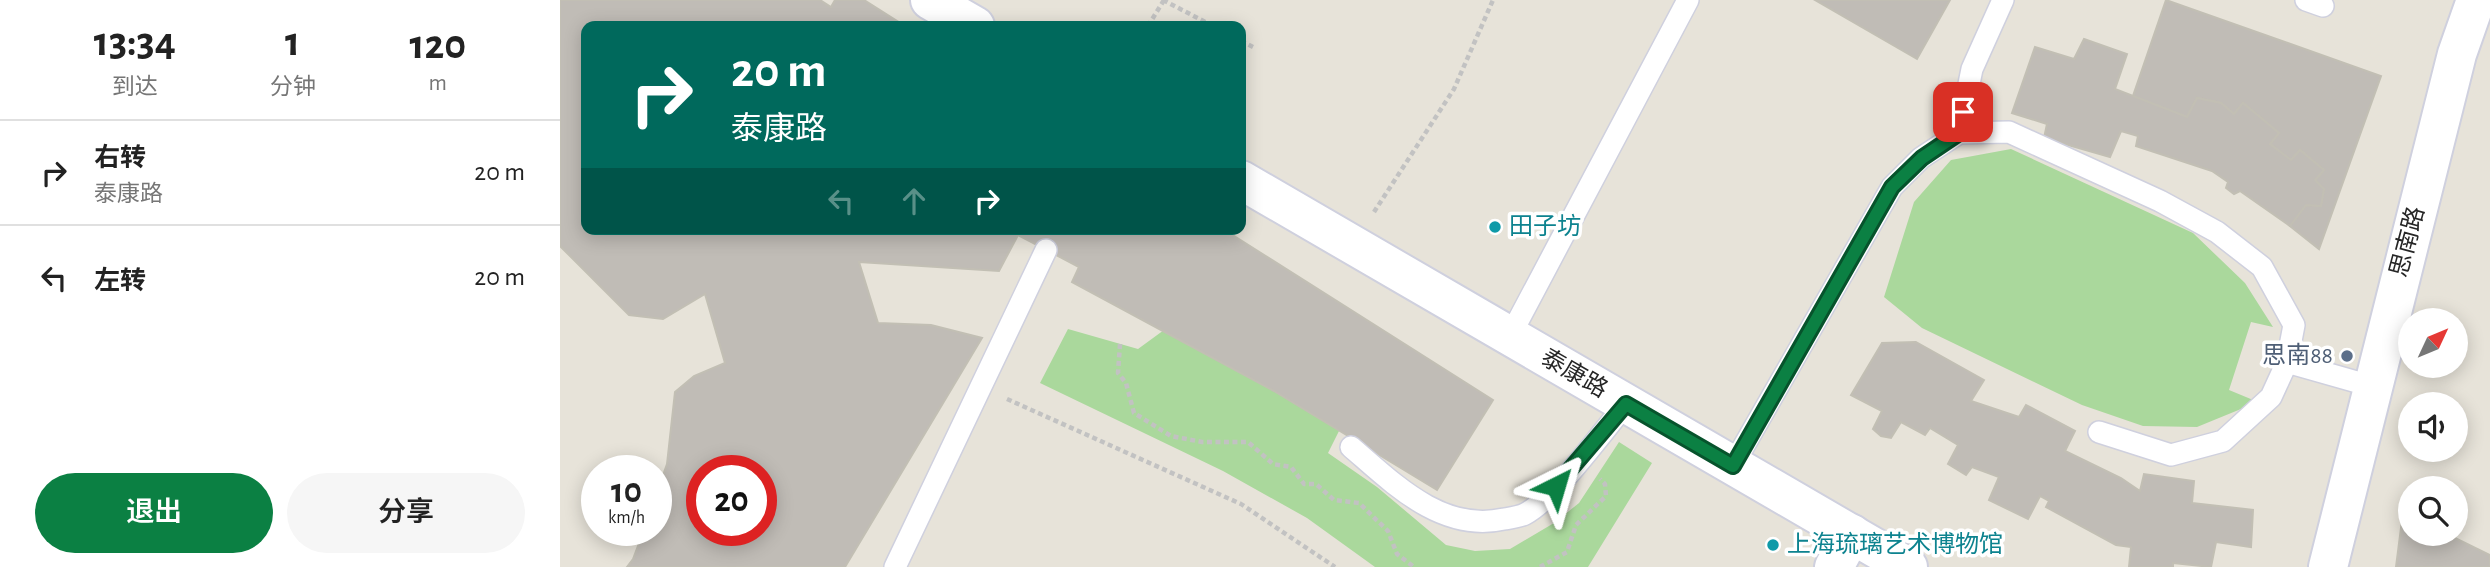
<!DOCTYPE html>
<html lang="zh">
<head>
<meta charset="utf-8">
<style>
  body { margin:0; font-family:"Alegreya Sans","Noto Sans SC",sans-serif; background:#f6f6f6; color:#222; height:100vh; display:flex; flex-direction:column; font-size:26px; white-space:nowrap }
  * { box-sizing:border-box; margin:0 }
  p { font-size:23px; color:#767676 }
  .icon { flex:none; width:38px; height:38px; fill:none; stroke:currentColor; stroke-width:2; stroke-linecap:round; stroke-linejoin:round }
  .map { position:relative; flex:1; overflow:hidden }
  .drawer { display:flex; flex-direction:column; background:#fff; width:560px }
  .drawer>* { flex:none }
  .top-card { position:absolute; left:21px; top:21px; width:665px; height:214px; border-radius:14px; box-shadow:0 4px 18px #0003; background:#00695c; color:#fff; overflow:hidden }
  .needle { width:46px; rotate:46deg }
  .buttons { position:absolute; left:1838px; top:308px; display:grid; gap:14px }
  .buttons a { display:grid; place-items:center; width:70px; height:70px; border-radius:50%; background:#fff; box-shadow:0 4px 18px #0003; font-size:35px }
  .speed { position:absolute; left:21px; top:455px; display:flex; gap:14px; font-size:35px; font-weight:700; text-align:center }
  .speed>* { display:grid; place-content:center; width:91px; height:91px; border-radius:50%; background:#fff; box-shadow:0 4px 18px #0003; line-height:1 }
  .speed small { font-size:18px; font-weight:400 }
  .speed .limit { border:10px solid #d22; background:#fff; color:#111 }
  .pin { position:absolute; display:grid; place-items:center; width:60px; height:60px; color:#fff; margin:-30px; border-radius:14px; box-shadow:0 4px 10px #0006 }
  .me { position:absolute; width:77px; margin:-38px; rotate:40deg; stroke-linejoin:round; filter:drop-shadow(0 0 5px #0008) }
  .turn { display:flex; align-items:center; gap:24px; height:147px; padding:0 35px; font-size:32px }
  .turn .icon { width:91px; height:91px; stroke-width:2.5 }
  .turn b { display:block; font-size:49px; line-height:60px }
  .lanes { display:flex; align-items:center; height:66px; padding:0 35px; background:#0003; justify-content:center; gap:35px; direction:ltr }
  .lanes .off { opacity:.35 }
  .eta { display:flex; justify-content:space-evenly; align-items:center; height:119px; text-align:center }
  .eta b { font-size:42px; font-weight:600; line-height:49px }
  .primary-button { display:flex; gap:14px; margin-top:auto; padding:14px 35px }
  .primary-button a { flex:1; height:80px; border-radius:42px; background:#0b8043; color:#fff; font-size:28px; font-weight:600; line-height:80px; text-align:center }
  .primary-button a+a { background:#f6f6f6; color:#222 }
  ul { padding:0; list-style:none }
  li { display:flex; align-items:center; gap:21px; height:105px; padding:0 35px; border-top:2px solid #e0e0e0 }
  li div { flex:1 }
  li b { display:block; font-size:26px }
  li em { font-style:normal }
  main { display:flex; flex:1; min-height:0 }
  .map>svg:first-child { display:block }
  .green { fill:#aad89c }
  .building { fill:#c0bcb6; stroke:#c2bfb4; stroke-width:2; fill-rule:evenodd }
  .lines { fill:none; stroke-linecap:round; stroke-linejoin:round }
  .lane-casing { stroke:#cfd0de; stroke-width:24 }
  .street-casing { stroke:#cfd0de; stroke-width:42 }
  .path { stroke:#c2c2c2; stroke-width:4.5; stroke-dasharray:5 3.5; stroke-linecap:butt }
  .lane { stroke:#fff; stroke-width:21 }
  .street { stroke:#fff; stroke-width:38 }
  .route-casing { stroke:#07532c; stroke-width:18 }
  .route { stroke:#0b8043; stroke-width:12 }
  .culture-dot { fill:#0f9aa8; stroke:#fff; stroke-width:2.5 }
  .service-dot { fill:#5c6f8a; stroke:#fff; stroke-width:2.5 }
  .labels { text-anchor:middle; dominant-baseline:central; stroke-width:7; stroke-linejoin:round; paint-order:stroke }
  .culture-label { font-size:24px; fill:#0d838f; stroke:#fff; text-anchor:start }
  .street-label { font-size:24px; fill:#262626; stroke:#fff }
  .service-label { font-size:24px; fill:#4e5e75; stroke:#fff; text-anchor:end }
</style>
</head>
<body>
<main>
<section class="drawer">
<div class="eta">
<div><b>13:34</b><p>到达</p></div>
<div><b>1</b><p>分钟</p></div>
<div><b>120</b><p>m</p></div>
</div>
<ul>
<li><svg class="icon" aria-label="right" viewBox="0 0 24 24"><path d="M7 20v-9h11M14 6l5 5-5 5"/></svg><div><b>右转</b><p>泰康路</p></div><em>20 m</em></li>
<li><svg class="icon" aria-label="left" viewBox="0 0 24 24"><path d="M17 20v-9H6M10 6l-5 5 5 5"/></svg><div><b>左转</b></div><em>20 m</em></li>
</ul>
<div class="primary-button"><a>退出</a><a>分享</a></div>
</section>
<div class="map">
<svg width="1930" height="567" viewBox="0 0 1930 567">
  <rect width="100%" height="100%" fill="#e7e3d9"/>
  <g class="green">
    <polygon points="1451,149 1633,233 1685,283 1713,327 1691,322 1669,390 1698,402 1637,427 1583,426 1522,405 1362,328 1324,297 1354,202 1391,160"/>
    <polygon points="508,329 578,349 604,330 715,385 780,429 768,453 817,487 886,545 915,551 950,549 994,523 1019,503 1059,442 1092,463 1028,567 815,567 747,518 663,471 480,383"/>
  </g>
  <g class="building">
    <path d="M0,0H260L271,7L275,0H304L345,26H26V229H663L933,400L877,490L714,391L512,282L519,267L458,235L439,271L299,262L318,323L371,325L422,338L285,567H67L73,559L84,530H96V495L107,464L115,392L134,376L165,363L145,294L103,319L69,315L0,246ZM142,471H201V530H142Z"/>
    <polygon points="1255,0 1390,0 1357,59"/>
    <polygon points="1606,0 1821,76 1759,249 1730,226 1746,205 1761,206 1764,189 1755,180 1764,170 1740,150 1731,160 1710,144 1719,133 1683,103 1674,114 1661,103 1637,98 1627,117 1573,96"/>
    <polygon points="1524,39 1567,54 1555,89 1627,117 1637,98 1661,103 1674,114 1683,103 1719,133 1710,144 1731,160 1740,150 1764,170 1755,180 1764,189 1761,206 1746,205 1730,226 1680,191 1674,194 1666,188 1668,182 1652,171 1576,146 1578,136 1561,131 1550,157 1484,138 1487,124 1452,113 1475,47 1514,59"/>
    <polygon points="1356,342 1424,380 1411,401 1459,417 1466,405 1515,431 1505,451 1561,478 1580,491 1584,474 1634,481 1632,503 1693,510 1691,547 1656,542 1651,567 1613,563 1613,567 1569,567 1571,547 1556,545 1486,507 1489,501 1480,496 1468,519 1429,500 1439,477 1412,467 1406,475 1388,464 1398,445 1370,428 1365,435 1341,422 1331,438 1321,436 1313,429 1322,411 1291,395 1322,343"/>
    <polygon points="1843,512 1850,516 1850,534 1887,534 1930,555 1930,567 1836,567"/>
  </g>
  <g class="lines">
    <defs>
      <g id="lane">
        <polyline points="1746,0 1763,6"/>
        <polyline points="1399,133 1412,69 1443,0"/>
        <polyline points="950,336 1128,0"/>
        <polyline points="1727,362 1811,386"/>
        <path d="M791,447C834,484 882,533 944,519C950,518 959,517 965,514C994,499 1043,431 1066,404"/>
        <polyline points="1173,465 1332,187 1361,158 1399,133 1449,132 1600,201 1657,232 1702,267 1734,325 1727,362 1711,397 1663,441 1611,455 1539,432"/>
        <polyline points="335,567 486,250"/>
      </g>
      <g id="street">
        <polyline points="370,0 415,26"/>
        <polyline points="681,180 1348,567"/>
        <polyline points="1274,567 1292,534"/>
        <polyline points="1768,567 1897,54 1916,0"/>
      </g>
    </defs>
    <use href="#lane" class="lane-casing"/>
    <use href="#street" class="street-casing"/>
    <g class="path">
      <polyline points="603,0 653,26"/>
      <polyline points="588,26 604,0"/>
      <polyline points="681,41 693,47"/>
      <polyline points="814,212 894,89 933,0"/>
      <polyline points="560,344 558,373 566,383 574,413 611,436 642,442 688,442 713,464 731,467 744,484 756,484 774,500 799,503 828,531 837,554 854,567"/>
      <polyline points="447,399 681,504 775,567"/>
      <polyline points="980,567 1007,552 1016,525 1046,496 1045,484 1040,479"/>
    </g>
    <use href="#lane" class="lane"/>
    <use href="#street" class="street"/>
  </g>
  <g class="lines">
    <defs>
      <polyline id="route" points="996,486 1066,404 1173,466 1332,187 1362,158 1399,133 1403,112"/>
    </defs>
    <use href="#route" class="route-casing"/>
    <use href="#route" class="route"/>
  </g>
  <g class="culture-dot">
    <circle cx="935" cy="227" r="7"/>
    <circle cx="1213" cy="545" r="7"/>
  </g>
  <circle class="service-dot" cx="1787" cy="356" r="7"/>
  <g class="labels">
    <g class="culture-label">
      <text x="949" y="227">田子坊</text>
      <text x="1227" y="545">上海琉璃艺术博物馆</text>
    </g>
    <g class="street-label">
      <text transform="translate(1848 242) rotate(-75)">思南路</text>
      <text transform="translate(1014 374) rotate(30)">泰康路</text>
    </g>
    <g class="service-label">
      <text x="1773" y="356">思南88</text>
    </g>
  </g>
</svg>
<div class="buttons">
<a><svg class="needle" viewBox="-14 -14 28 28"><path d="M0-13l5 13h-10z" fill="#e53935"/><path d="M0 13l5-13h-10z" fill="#767676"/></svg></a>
<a><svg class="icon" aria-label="sound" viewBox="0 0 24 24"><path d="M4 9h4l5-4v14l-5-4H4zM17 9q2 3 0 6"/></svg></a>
<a><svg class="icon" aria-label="search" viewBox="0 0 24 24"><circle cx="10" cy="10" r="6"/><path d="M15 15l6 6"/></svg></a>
</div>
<div class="speed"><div>10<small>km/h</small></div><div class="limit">20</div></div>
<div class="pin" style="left:1403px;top:112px;background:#d93025"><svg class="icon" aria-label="arrive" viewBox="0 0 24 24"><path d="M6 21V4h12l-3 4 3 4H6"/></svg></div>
<svg class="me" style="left:996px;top:486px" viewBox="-20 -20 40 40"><path d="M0-17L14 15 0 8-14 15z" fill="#0b8043" stroke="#fff" stroke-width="4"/></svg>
<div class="top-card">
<div class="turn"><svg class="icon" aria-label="right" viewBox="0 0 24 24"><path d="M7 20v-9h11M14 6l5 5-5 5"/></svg><div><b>20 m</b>泰康路</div></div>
<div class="lanes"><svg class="icon off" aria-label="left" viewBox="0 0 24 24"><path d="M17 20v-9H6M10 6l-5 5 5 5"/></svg><svg class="icon off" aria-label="ahead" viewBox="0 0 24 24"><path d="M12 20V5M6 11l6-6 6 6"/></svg><svg class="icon" aria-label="right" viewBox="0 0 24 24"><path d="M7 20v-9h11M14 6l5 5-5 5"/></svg></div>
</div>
</div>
</main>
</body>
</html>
